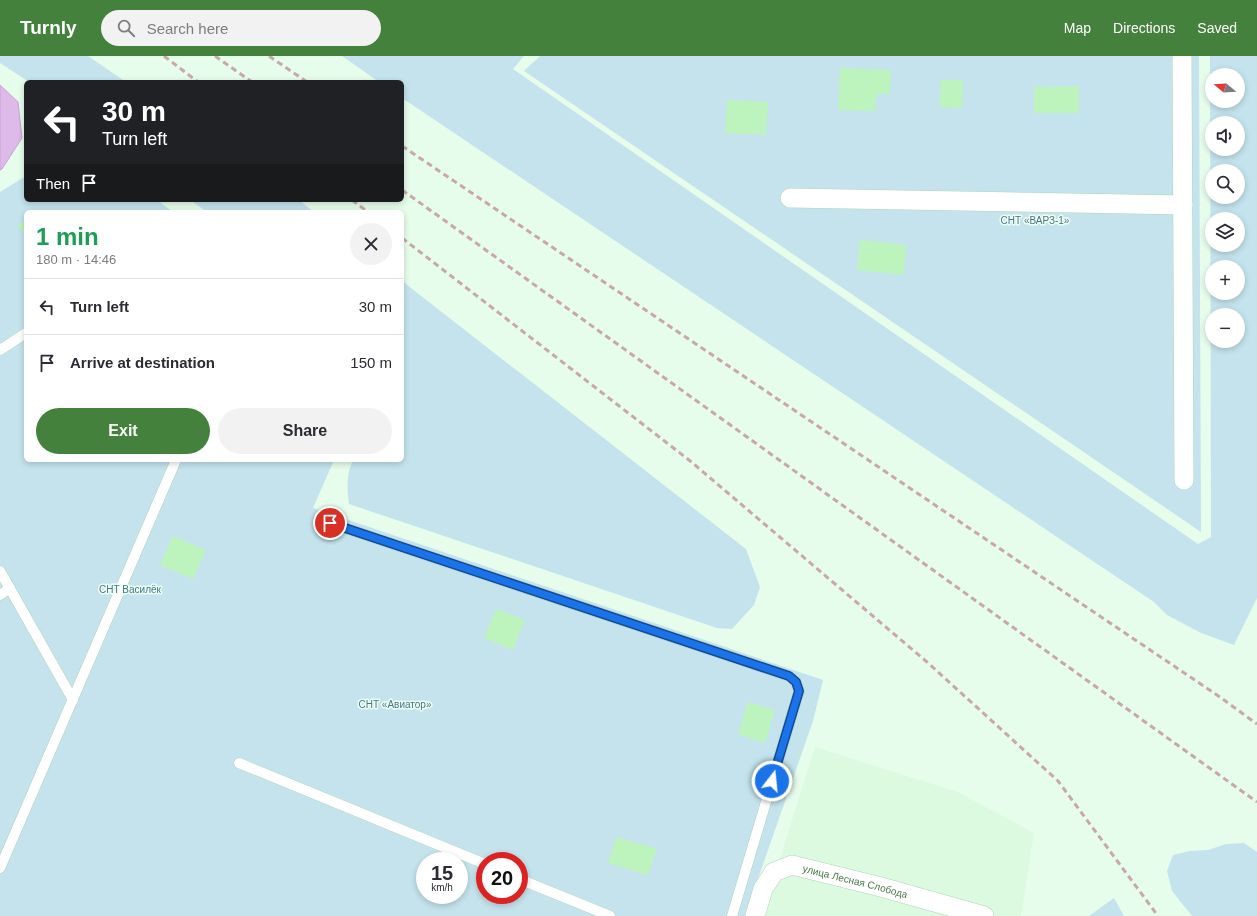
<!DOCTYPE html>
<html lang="en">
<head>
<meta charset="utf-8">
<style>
  body { margin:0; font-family:Helvetica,sans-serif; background:#f2f2f3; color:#2b2b33; height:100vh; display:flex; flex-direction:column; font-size:15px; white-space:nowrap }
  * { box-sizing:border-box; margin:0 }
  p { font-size:13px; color:#7c7c81 }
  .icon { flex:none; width:22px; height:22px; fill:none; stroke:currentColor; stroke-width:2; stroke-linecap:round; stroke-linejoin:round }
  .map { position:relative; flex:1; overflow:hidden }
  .drawer { position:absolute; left:24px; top:154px; width:380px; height:252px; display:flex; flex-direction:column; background:#fff; border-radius:6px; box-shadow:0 2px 6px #0003 }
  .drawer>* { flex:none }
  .hud { position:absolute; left:24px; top:24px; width:380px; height:122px; border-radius:6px; box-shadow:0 2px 6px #0003; background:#202124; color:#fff; overflow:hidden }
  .needle { width:26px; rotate:288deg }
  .buttons { position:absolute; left:1205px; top:12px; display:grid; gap:8px }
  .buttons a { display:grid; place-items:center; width:40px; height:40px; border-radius:50%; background:#fff; box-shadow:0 2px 6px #0003; font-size:20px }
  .speed { position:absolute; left:416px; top:796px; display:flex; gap:8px; font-size:20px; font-weight:700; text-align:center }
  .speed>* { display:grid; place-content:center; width:52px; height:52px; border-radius:50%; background:#fff; box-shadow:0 2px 6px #0003; line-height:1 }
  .speed small { font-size:10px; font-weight:400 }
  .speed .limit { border:6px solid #d22; background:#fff; color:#111 }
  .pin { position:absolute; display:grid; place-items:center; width:34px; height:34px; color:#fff; margin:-17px; border:2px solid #fff; border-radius:50%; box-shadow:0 1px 4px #0007 }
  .me { position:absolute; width:44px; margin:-22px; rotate:16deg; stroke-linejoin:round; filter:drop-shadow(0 0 3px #0008) }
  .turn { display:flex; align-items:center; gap:14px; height:84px; padding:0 12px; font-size:18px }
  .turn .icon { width:52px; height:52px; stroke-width:2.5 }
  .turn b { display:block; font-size:28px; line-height:34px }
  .then { display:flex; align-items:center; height:38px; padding:0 12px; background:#0003; gap:8px; font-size:15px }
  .round { display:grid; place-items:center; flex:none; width:42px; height:42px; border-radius:21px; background:#f2f2f3 }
  .head { display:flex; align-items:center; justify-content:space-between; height:68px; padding:0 12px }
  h1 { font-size:24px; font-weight:700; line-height:30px; color:#1e9e55 }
  .cta { display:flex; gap:8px; margin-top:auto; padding:8px 12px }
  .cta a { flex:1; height:46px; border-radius:24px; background:#44813c; color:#fff; font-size:16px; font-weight:700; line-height:46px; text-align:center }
  .cta a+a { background:#f2f2f3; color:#2b2b33 }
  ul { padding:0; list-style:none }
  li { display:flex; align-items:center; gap:12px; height:56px; padding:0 12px; border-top:1px solid #e1e1e2 }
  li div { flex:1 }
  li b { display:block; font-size:15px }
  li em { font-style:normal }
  header { display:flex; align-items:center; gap:24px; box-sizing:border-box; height:56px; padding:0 20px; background:#44813c; color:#fff }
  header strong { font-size:19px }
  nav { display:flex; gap:22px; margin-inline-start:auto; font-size:14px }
  .search { width:280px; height:36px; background:#f2f2f3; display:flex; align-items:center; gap:10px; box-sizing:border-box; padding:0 14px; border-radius:22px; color:#7c7c81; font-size:15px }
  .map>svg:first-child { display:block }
  .residential { fill:#dbfae0 }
  .green { fill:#c4e3ec; fill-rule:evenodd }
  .water { fill:#ddbae8; stroke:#cda0da }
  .building { fill:#bdf4be }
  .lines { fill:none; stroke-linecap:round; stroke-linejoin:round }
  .lane-casing { stroke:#b1d4b4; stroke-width:11 }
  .street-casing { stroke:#b1d4b4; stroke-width:20 }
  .lane { stroke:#fff; stroke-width:10 }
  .street { stroke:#fff; stroke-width:19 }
  .rail { stroke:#c8a9a4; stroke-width:3; stroke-dasharray:6 4; stroke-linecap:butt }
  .route-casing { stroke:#114b97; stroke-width:10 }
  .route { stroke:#1a73e8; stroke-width:7 }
  .labels { text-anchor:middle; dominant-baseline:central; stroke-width:3; stroke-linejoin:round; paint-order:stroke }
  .park-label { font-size:10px; fill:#47758a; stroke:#eefff2 }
  .street-label { font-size:10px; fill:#4b784a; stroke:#eefff2 }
</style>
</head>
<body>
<header>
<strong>Turnly</strong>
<div class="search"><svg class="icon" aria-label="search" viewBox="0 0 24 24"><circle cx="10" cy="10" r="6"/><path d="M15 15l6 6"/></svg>Search here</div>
<nav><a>Map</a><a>Directions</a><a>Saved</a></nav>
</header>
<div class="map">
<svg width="1257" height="860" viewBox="0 0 1257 860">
  <rect width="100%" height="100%" fill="#e7fdec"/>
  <polygon class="residential" points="815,691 958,736 1034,777 1021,860 763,860 790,770"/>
  <g class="green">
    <polygon points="0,0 88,0 126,26 29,26 0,7"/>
    <path d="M342,0H524L513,13L1198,488L1211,481L1210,0H1257V542L1234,589L1201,577L1167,559L1154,546L402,42V26H379ZM1212,19H1238V45H1212ZM1212,67H1238V93H1212ZM1212,115H1238V141H1212ZM1212,163H1238V189H1212ZM1212,211H1238V237H1212ZM1212,259H1238V285H1212Z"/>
    <polygon points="540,0 1199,0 1201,476 524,15"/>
    <path d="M26,120V144H157L173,156H26V404H334L313,452L823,624L813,665L745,860H0V136ZM425,805H459V839H425ZM485,805H519V839H485Z"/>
    <polygon points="190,144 299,144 314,156 207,156"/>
    <path d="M402,225L746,493L760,531L754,549L732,573L717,572L349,448C347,432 346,420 353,404H402Z"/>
    <polygon points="1244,787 1257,796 1257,860 1192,860 1172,835 1167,815 1173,799 1190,795 1208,794 1226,788"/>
    <polygon points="1114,842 1124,860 1089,860"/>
  </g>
  <polygon class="water" points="0,29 18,46 22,82 2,113 0,114"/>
  <g class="building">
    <polygon points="840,12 891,14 890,38 876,38 875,55 838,54"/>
    <polygon points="941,24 963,24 962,52 940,51"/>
    <polygon points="1079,30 1079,57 1034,57 1034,31"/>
    <polygon points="727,44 768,46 766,79 725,77"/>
    <polygon points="26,164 26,182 18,169"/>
    <polygon points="860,184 907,189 903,219 857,214"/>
    <polygon points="173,480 206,494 193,523 160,509"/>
    <polygon points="496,553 525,564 513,594 484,582"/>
    <polygon points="748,646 775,654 765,687 738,678"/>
    <polygon points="616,781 657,793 648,819 608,807"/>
  </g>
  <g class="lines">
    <defs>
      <g id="lane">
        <polyline points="0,294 26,277"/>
        <polyline points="330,467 789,620 796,626 799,635 732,860"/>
        <polyline points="0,515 73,644"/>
        <polyline points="0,539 10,532"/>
        <polyline points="239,707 485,808"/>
        <polyline points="0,812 176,404"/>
        <polyline points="519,823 610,860"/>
      </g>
      <g id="street">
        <polyline points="1182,0 1184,424"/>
        <polyline points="790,142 1183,149"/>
        <path id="s1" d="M755,860L763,833L774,816L792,809L881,831L984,860"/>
      </g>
    </defs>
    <use href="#lane" class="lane-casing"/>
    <use href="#street" class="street-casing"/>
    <use href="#lane" class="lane"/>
    <use href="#street" class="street"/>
    <g class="rail">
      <polyline points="164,0 198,26"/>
      <polyline points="215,0 252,26"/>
      <polyline points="269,0 307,26"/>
      <polyline points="402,90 1217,639 1257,668"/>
      <polyline points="402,134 1257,746"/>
      <polyline points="352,144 368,156"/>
      <polyline points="402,182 689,404 927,606 1058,725 1158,860"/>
    </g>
  </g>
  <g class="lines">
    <defs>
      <polyline id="route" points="330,467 789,620 796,626 799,635 772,725"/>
    </defs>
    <use href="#route" class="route-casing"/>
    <use href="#route" class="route"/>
  </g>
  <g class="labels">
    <g class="park-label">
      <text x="1035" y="164">СНТ «ВАРЗ-1»</text>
      <text x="130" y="533">СНТ Василёк</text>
      <text x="395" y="648">СНТ «Авиатор»</text>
    </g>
    <g class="street-label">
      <text stroke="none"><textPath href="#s1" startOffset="133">улица Лесная Слобода</textPath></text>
    </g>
  </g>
</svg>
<div class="buttons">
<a><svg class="needle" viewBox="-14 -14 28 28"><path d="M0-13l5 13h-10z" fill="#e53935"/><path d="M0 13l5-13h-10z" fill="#7c7c81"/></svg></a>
<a><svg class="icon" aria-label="sound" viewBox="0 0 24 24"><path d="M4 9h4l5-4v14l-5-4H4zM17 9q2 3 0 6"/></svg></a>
<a><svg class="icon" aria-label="search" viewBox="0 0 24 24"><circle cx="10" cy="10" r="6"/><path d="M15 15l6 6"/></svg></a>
<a><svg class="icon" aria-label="layers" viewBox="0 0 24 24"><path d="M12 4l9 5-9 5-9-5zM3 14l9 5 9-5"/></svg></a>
<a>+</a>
<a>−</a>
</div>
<div class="speed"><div>15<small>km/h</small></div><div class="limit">20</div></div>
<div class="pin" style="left:330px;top:467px;background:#d93025"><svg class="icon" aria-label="arrive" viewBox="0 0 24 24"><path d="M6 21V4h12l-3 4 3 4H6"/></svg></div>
<svg class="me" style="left:772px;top:725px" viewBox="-20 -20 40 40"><circle r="17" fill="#1a73e8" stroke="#fff" stroke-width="3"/><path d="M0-11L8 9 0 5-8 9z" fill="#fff"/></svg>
<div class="hud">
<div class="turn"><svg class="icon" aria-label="left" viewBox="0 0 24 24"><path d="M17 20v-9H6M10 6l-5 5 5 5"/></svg><div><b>30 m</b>Turn left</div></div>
<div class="then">Then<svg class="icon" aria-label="arrive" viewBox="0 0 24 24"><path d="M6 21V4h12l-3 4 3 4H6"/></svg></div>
</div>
<section class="drawer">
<div class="head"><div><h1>1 min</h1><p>180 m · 14:46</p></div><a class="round"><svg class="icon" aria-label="close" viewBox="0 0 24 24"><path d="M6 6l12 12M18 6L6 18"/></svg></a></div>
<ul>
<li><svg class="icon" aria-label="left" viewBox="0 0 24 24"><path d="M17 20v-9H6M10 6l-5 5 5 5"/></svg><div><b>Turn left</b></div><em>30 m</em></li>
<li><svg class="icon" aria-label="arrive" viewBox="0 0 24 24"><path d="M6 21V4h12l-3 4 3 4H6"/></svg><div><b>Arrive at destination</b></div><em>150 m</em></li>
</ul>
<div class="cta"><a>Exit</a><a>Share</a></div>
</section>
</div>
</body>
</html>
